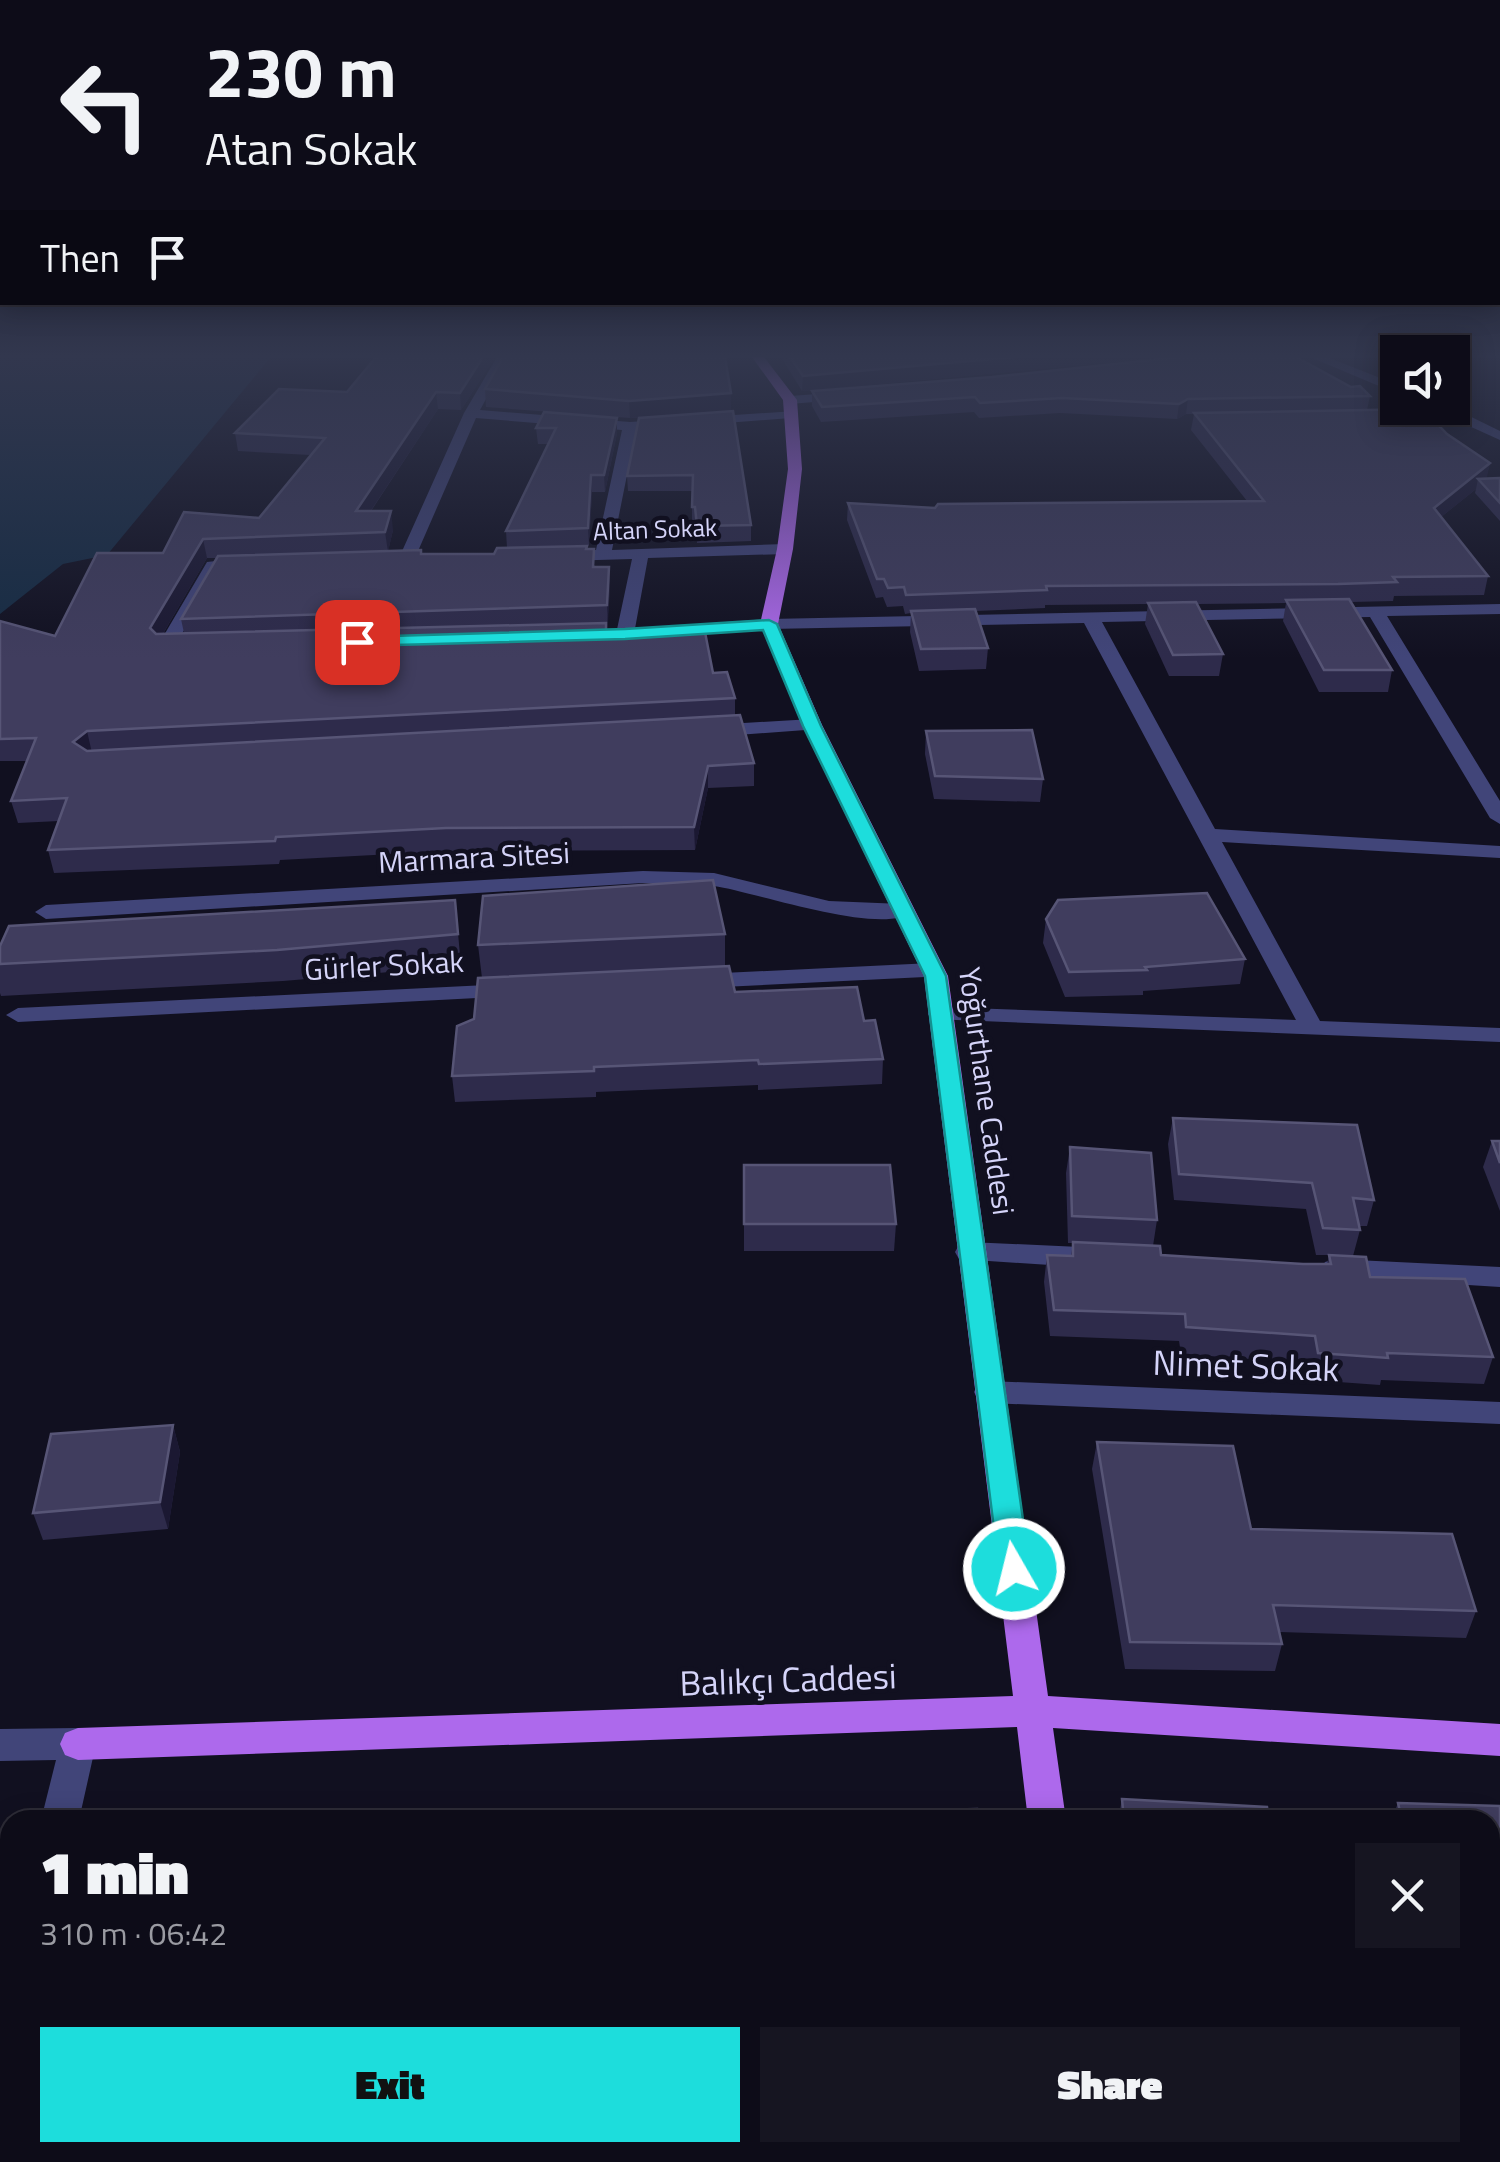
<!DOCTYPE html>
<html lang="en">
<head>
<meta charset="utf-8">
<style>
  body { margin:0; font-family:"Titillium Web",sans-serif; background:#161521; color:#f1f3f6; height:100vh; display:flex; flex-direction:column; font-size:38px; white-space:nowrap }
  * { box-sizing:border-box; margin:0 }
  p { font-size:32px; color:#9a9ba2 }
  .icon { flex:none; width:55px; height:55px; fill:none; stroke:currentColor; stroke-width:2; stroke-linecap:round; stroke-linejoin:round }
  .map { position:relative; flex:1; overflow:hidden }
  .sheet { position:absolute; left:0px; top:1810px; width:1500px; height:352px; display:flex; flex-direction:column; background:#0d0c18; border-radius:30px 30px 0 0; box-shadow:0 5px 25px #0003,0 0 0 2px #2d2c37 }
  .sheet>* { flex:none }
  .hud { position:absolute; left:0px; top:0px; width:1500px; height:305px; box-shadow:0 5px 25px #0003,0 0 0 2px #2d2c37; background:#0d0c18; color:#f1f3f6; overflow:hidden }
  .buttons { position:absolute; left:1380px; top:335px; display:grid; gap:20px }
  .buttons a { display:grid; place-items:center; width:90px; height:90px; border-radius:0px; background:#0d0c18; box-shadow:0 5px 25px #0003,0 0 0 2px #2d2c37; font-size:50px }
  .pin { position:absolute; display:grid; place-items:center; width:85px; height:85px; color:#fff; margin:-42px; border-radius:20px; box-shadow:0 5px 15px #0006 }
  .me { position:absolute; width:110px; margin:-55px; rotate:352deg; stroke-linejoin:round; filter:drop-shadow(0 0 8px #0008) }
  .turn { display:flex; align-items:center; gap:35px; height:210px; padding:0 40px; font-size:45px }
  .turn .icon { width:130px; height:130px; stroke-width:2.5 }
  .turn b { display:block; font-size:70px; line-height:85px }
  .then { display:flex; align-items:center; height:95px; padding:0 40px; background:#0003; gap:20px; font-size:38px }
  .round { display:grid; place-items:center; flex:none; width:105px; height:105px; border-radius:0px; background:#161521 }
  .head { display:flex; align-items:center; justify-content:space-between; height:170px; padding:0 40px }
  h1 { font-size:60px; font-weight:800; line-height:75px }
  .action { display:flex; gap:20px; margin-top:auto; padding:20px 40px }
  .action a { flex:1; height:115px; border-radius:0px; background:#1ddddc; color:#111; font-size:40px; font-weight:800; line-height:115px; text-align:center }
  .action a+a { background:#161521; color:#f1f3f6 }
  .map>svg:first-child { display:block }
  .water { fill:#162c44 }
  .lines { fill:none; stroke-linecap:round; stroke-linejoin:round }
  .minor { fill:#414579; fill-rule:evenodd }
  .major { fill:#ad69ec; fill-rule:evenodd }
  .wall { fill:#2e2b4b; fill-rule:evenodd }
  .shaded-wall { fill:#1b1832 }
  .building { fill:#403d5e; stroke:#575576; stroke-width:2.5 }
  .route { fill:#1ddddc; stroke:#13908f; stroke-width:2.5 }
  .labels { text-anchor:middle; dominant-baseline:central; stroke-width:9; stroke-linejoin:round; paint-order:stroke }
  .far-street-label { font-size:25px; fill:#d5d4f9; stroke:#111020 }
  .street-label { font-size:30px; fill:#d5d4f9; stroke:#111020 }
  .near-street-label { font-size:35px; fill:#d5d4f9; stroke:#111020 }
</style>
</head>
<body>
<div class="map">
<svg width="1500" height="2162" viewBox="0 0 1500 2162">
  <rect width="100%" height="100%" fill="#111020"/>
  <polygon class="water" points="0,357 271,357 107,555 63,564 0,614"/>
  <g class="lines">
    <g class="minor">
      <polygon points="497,357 509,357 480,410 630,422 796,411 796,417 791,418 636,430 612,550 785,544 793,549 785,554 648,558 634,634 619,638 616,634 632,559 563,561 555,556 563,551 596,550 622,430 476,418 415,558 401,561 399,558 464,413"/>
      <polygon points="1310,357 1327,357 1398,385 1398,394"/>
      <polygon points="845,392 852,396 850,399 790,404 783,400 790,396"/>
      <polygon points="1443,408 1453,408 1500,431 1500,440 1458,421 1401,422 1394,418 1401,414 1443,413"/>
      <polygon points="243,558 251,563 249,566 219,570 172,651 160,651 157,647 207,562"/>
      <polygon points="1500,604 1500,614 1387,616 1500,801 1500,824 1490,818 1370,617 1102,622 1215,829 1500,846 1500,858 1222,842 1320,1021 1500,1028 1500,1042 932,1019 928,1014 932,1009 940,1007 1296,1020 1084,623 769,629 670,636 661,631 670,626 769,619"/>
      <polygon points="812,719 822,725 819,729 711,737 701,731 711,725"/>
      <path d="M643,871L714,873L829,901L902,904L913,911C885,938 752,891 714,886C691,882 666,884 643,883L46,919L35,912L46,905Z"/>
      <polygon points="932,963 940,965 948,976 944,981 936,983 925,977 702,988 690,981 702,974"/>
      <polygon points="507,984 519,991 515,996 18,1022 6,1015 18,1008"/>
      <polygon points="969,1242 1080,1247 1090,1250 1094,1257 1090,1264 1080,1267 959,1259 955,1252 959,1245"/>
      <polygon points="1335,1259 1500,1267 1500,1287 1325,1276 1321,1269 1325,1262"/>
      <polygon points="989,1381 1500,1402 1500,1424 989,1403 978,1400 974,1392 978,1384"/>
      <polygon points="78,1728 91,1733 96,1744 79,1820 41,1820 56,1760 0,1761 0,1729"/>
      <polygon points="10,2007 10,2085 0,2089 0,2011"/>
    </g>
    <g class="major">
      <polygon points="752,357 764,357 797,400 802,469 793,549 778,624 822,725 948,976 1048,1696 1500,1724 1500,1756 1053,1728 1066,1820 1028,1820 1017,1727 78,1760 65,1755 60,1744 65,1733 78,1728 1013,1696 924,976 802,725 760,624 777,549 788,469 783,400"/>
      <polygon points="1065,2152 1108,2152 1109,2162 1065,2162"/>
    </g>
  </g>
  <g class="wall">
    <path d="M376,357H495L461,410L438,409L371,511L393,530L388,551L422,554H494L587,549L595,567H609L610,585L607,630L713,673L735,698V716L754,763V786L708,788L695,850L449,851L280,860L279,864L54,873L48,850L59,821L18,823L11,801L27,761H0V621L55,636L163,553L259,518L310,455L238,451L235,433L347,392ZM207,558H217L181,619L184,633L163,634Z"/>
    <polygon points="781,357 1167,357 802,391"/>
    <polygon points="1310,365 1370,396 1367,410 1447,434 1490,463 1486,478 1500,478 1500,521 1475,493 1476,489 1441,517 1488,576 1484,595 1394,596 1393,601 1351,602 1392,670 1388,692 1319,692 1283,621 1286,603 1197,604 1223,654 1219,676 1169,676 1145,624 1148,604 1045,605 1045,608 976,611 988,648 986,669 919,671 910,632 911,613 905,614 903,606 887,607 883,597 876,598 847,520 848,503 935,508 1247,501 1191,430 1194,414 1186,414 1177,419 1060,413 979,418 974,412 821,422 812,406 812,391"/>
    <polygon points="485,389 731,393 731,411 630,418 486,407"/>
    <polygon points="617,418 617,433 605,492 592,492 589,545 507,548 506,531 548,444 538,444 536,428"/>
    <polygon points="639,418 751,525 751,541 697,543 695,523 692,523 692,491 628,491 627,476"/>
    <polygon points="926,731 1043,779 1040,802 934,799 925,754"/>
    <polygon points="455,900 461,966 283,981 1,996 0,993 0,946"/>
    <polygon points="1046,919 1245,959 1240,984 1143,991 1143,995 1065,997 1043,943"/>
    <polygon points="725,934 725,966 735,992 864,1021 883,1059 882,1084 758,1090 758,1085 596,1092 596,1097 455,1102 452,1076 474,1019 482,978 478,945"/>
    <polygon points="1173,1118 1374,1200 1367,1226 1359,1226 1360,1230 1353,1256 1370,1277 1493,1357 1484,1384 1381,1380 1380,1385 1311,1380 1308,1363 1181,1354 1179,1341 1050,1336 1044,1282 1047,1255 1071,1256 1073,1243 1068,1243 1066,1173 1070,1147 1157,1220 1153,1246 1161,1255 1303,1264 1327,1264 1329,1255 1316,1255 1306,1209 1174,1200 1168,1144"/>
    <polygon points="1492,1141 1500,1141 1500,1211 1483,1167"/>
    <polygon points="744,1165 896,1224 894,1251 744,1251"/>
    <polygon points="173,1425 180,1452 168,1529 43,1540 33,1513"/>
    <polygon points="1097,1442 1251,1529 1476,1611 1466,1638 1280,1632 1282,1644 1275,1671 1125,1669 1092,1469"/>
    <polygon points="1122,1799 1269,1820 1118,1820"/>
    <polygon points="1398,1803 1500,1806 1500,1960 1490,1960 1490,1820 1391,1820"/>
    <polygon points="1453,2152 1490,2152 1500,2162 1455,2162"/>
  </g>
  <g class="shaded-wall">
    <polygon points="483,357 495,357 461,410 460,393"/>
    <polygon points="1015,357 1167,357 802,391 803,376"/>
    <polygon points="436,392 438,409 358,530 356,511"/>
    <polygon points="731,393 731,411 630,418 629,401"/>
    <polygon points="1188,399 1186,414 1177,419 1179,404"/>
    <polygon points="617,418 617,433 605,492 604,475"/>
    <polygon points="1490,463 1486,481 1478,479 1476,489 1430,526 1434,508"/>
    <polygon points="591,475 592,492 589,545 588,528"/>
    <polygon points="391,511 393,530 388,552 385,532"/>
    <polygon points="203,539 207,558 154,649 150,628"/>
    <polygon points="609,567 610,585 608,624 607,605"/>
    <polygon points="87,731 92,753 73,742"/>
    <polygon points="708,766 708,788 695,850 694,827"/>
    <polygon points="173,1425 180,1452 168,1529 160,1502"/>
    <polygon points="378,2152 426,2152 419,2162 370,2162"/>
  </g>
  <g class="building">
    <polygon points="376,357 483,357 460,393 436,392 356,511 391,511 385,532 203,539 150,628 156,634 606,623 606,630 704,627 713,673 727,672 735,698 87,731 73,742 87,751 740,715 754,763 708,766 694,827 446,828 276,837 275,841 48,850 67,798 11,801 36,738 0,739 0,621 55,636 97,553 163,553 184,512 259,518 325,438 235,433 279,389 347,392"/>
    <polygon points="503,357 725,357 731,393 629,401 485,389"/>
    <polygon points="790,357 1015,357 803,376"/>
    <polygon points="1180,357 1296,357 1351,387 1360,386 1370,396 1188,399 1179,404 1062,398 980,403 975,397 822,407 812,391 992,377"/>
    <polygon points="1423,409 1447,434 1490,463 1434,508 1488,576 1393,577 1397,582 1338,584 1046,586 1047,590 906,595 904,587 888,588 884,579 877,579 848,503 935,508 938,504 1264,501 1194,413"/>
    <polygon points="733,411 751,525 697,526 695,507 692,507 693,475 627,476 639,418"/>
    <polygon points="544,412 617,418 604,475 591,475 588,528 506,531 556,428 536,428"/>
    <polygon points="1500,478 1500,503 1478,479"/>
    <polygon points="587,546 586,549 594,549 593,567 609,567 607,605 181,619 218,556 421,550 421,554 494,554 497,548"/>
    <polygon points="1349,599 1392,670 1324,670 1286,600"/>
    <polygon points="1196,602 1223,654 1173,655 1148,603"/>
    <polygon points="975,609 988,648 921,649 911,611"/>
    <polygon points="1032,730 1043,779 935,776 926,731"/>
    <polygon points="713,880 725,934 478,945 483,896"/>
    <polygon points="1207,893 1245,959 1145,967 1147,970 1069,972 1046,919 1058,900"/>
    <polygon points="455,900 458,934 277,950 0,964 0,946 9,926"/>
    <polygon points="729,966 735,992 857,987 864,1021 875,1020 883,1059 759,1064 758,1060 594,1067 594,1071 452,1076 457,1026 474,1019 478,978"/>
    <polygon points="1173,1118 1357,1125 1374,1200 1353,1198 1360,1230 1323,1228 1312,1183 1179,1174"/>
    <polygon points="1492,1141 1500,1141 1500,1163"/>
    <polygon points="1070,1147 1151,1153 1157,1220 1072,1216"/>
    <polygon points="744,1165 890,1165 896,1224 744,1224"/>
    <polygon points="1073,1242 1160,1246 1161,1255 1303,1264 1331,1264 1329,1255 1366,1257 1370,1277 1465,1279 1493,1357 1387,1353 1388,1358 1318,1353 1315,1336 1186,1327 1185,1314 1054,1310 1047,1255 1073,1256"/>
    <polygon points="173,1425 160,1502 33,1513 51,1434"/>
    <polygon points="1097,1442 1233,1446 1251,1529 1452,1534 1476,1611 1273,1605 1282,1644 1130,1642"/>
    <polygon points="1122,1799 1267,1807 1269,1820 1124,1820"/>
    <polygon points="1398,1803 1500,1806 1500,1933 1490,1933 1490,1820 1402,1820"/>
    <polygon points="977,1809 978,1820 866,1820 866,1818 893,1817 892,1811"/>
    <rect x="645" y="1819" width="68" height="1"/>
    <polygon points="1490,2112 1500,2112 1500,2162 1480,2162 1478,2152 1490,2152"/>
    <polygon points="98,2152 378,2152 370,2162 100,2162"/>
    <polygon points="869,2152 1012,2152 1013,2162 870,2162"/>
  </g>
  <linearGradient id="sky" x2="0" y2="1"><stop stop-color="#090912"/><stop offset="0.54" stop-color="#32374e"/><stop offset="1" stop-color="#32374e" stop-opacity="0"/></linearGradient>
  <rect width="1500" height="659" fill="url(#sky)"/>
  <polygon class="route" points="769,620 777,624 821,726 946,976 1030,1569 1025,1578 1014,1581 1004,1578 999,1569 925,976 803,726 763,630 625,639 357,646 349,642 357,637 625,629"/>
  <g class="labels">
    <g class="far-street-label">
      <text transform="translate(655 529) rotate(-2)">Altan Sokak</text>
    </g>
    <g class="street-label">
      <text transform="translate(474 857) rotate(-3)">Marmara Sitesi</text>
      <text transform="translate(384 965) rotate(-3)">Gürler Sokak</text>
      <text transform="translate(987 1091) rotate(82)">Yoğurthane Caddesi</text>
    </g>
    <g class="near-street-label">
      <text transform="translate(1246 1365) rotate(2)">Nimet Sokak</text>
      <text transform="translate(788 1679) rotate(-2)">Balıkçı Caddesi</text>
    </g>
  </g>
</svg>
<div class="buttons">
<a><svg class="icon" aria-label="sound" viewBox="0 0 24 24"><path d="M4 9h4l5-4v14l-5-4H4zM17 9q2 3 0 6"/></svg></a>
</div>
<div class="pin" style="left:357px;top:642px;background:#d93025"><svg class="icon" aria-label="arrive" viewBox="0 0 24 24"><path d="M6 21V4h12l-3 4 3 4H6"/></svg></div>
<svg class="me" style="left:1014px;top:1569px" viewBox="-20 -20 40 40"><circle r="17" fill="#1ddddc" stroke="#fff" stroke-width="3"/><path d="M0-11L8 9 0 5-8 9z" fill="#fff"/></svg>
<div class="hud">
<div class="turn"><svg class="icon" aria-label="left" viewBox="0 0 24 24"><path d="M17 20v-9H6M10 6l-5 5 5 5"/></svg><div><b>230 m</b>Atan Sokak</div></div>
<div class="then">Then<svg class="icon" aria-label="arrive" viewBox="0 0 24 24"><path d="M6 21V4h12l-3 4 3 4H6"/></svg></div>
</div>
<section class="sheet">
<div class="head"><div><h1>1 min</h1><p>310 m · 06:42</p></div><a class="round"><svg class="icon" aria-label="close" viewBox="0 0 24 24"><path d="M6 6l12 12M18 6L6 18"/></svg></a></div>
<div class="action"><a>Exit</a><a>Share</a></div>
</section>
</div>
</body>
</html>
